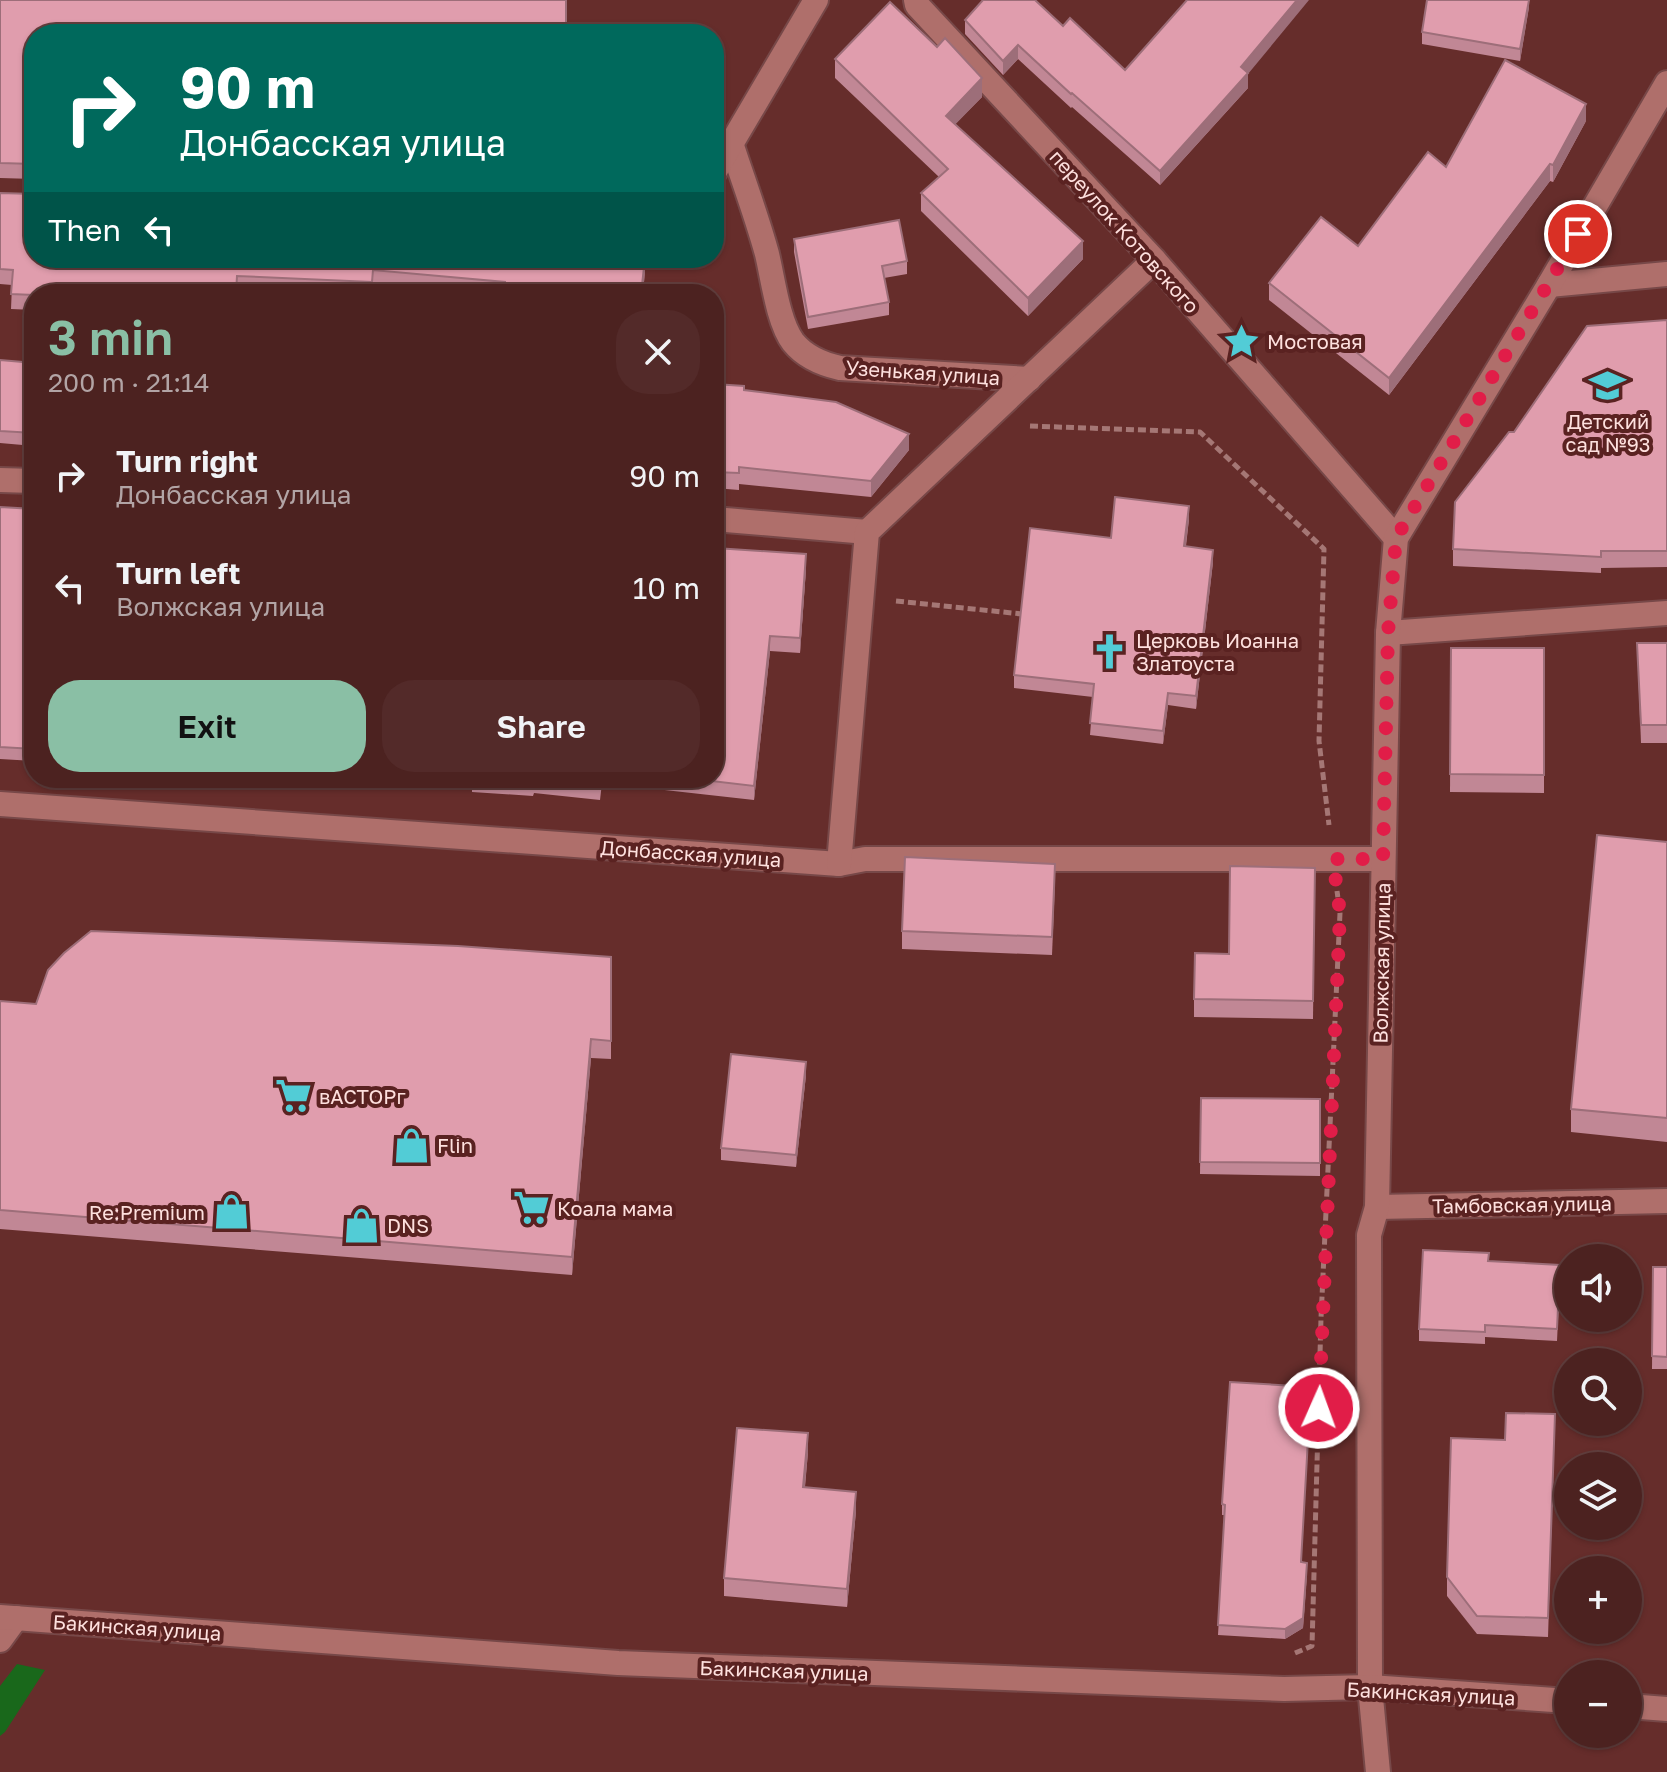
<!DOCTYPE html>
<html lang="en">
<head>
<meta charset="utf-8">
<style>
  body { margin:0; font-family:"Golos Text",sans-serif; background:#532a29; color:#f1f3f6; height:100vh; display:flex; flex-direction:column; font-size:30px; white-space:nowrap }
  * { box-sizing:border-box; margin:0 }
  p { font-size:26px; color:#b2a4a5 }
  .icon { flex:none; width:44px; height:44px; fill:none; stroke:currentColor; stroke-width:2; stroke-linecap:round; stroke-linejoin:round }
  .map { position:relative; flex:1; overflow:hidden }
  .details { position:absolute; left:24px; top:284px; width:700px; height:504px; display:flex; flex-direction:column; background:#4c2220; border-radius:32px; box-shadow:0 2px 6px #0004,0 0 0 2px #633f3e }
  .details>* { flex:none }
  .guide { position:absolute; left:24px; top:24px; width:700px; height:244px; border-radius:32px; box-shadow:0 2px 6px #0004,0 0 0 2px #633f3e; background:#00695c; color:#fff; overflow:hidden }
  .fabs { position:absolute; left:1554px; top:1244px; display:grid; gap:16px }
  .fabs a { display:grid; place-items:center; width:88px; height:88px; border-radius:50%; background:#4c2220; box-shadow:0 2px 6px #0004,0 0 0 2px #633f3e; font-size:40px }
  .pin { position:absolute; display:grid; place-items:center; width:68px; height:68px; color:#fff; margin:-34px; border:4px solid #fff; border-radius:50%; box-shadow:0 2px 8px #0007 }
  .me { position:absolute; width:88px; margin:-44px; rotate:2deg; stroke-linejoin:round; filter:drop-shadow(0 0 6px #0008) }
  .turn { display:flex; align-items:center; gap:28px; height:168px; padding:0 24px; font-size:36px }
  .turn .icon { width:104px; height:104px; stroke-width:2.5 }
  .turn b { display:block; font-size:56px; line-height:68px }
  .then { display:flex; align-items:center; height:76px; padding:0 24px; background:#0003; gap:16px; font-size:30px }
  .round { display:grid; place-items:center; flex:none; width:84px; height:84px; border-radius:32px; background:#532a29 }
  .head { display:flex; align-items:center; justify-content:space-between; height:136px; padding:0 24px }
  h1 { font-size:48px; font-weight:600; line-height:60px; color:#8abfa5 }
  .button { display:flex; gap:16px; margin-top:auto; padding:16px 24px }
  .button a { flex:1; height:92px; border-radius:32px; background:#8abfa5; color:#111; font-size:32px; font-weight:600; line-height:92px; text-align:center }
  .button a+a { background:#532a29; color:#f1f3f6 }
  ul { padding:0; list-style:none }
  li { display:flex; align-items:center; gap:24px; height:112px; padding:0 24px }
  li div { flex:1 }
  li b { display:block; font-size:30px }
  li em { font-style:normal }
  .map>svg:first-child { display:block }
  .green { fill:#19681b }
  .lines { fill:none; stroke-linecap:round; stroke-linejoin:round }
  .lane-casing { stroke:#774848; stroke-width:28 }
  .street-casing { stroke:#774848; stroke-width:28 }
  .secondary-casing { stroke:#774848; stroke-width:28 }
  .path { stroke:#a57775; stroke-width:5; stroke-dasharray:8 4; stroke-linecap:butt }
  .lane { stroke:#af6f6b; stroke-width:24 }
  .street { stroke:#af6f6b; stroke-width:24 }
  .secondary { stroke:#af6f6b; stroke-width:24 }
  .wall { fill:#c18795 }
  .shaded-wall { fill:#9d6e79 }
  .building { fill:#e09dad; stroke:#9d6e79; stroke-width:2 }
  .route { stroke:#e11d48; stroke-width:14; stroke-dasharray:0 25.2 }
  .labels { text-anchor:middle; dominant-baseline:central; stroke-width:8; stroke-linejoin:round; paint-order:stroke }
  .street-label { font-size:20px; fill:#fee0de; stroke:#5a2221 }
  .poi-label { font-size:20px; fill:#fee0de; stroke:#5a2221; text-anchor:start }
</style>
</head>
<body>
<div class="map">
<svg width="1667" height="1772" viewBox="0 0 1667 1772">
  <rect width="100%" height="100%" fill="#662d2b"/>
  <polygon class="green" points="17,1664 45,1670 5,1732 0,1736 0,1686"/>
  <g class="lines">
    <defs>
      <polyline id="lane" points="0,1640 16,1618"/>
      <g id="street">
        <polyline points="916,0 917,5 1154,260 1396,538"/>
        <path d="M731,143C743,180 757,217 767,254C773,279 778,322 793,342C805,357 822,364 840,368L1029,379"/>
        <polyline points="714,173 816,0"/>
        <polyline points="1549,285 1667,274"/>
        <polyline points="0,480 34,481"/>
        <polyline points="714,519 867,532"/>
        <polyline points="1388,633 1667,613"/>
        <polyline points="0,804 839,864 865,859 1383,859"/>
        <polyline points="839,864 867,532 1154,260"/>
        <polyline points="1377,1207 1667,1201"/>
        <polyline points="1378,1772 1370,1687 1369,1235 1377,1207 1388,633 1396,538 1549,285 1667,83"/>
      </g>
      <g id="secondary">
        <polyline points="0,1617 618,1663 1284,1689 1370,1687 1568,1701"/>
        <polyline points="1628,1706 1667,1709"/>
      </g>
    </defs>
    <use href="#lane" class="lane-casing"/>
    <use href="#street" class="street-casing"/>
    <use href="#secondary" class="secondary-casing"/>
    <g class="path">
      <polyline points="1030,426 1200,432 1324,549 1319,741 1329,825"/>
      <polyline points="896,601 1022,614"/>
      <polyline points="1295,1653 1312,1646 1321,1318 1340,913 1337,891"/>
    </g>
    <use href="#lane" class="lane"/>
    <use href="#street" class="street"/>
    <use href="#secondary" class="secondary"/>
  </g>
  <g class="wall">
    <polygon points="0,0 34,34 34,179 0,178"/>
    <polygon points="1529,0 1529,7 1520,61 1422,44 1422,32"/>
    <polygon points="965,20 1063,26 1125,70 1248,74 1248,88 1160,185 1072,107 1071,108 1018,59 1003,75 965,34"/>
    <polygon points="835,59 982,97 955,124 1083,259 1028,316 921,211 921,193 939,177 835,78"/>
    <polygon points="1586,121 1553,182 1550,181 1389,395 1269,300 1269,283 1358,246 1446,167"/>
    <polygon points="0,193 34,258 646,258 643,294 466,294 373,285 372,294 301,294 237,291 236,294 34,294 34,310 11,309 12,285 0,284"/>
    <polygon points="794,239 907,261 907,274 884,278 889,302 889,315 808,329 794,252"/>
    <polygon points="1667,320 1667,567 1601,568 1601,573 1453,566 1453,549 1514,432"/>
    <polygon points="0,360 34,363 34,446 0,443"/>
    <polygon points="714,384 744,390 909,450 871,497 739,484 739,490 714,488"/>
    <polygon points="0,507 34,509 34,761 0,759"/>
    <polygon points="1189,519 1186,546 1213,562 1196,709 1168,705 1163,744 1090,735 1093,697 1014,688 1014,675 1111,538"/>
    <polygon points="714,567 806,569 800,653 770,651 754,800 602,783 600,800 534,793 533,796 472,792 472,778 714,778"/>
    <polygon points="1637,643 1667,643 1667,743 1641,743"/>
    <polygon points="1451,648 1544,648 1544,793 1450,792"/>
    <polygon points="1667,842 1667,1142 1571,1132 1571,1109"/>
    <polygon points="1315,868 1313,1019 1194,1017 1194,999 1229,954"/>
    <polygon points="1055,882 1052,955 902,949 902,931"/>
    <polygon points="611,957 611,1059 591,1058 572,1275 0,1229 0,1001 36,1004"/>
    <polygon points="806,1075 796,1167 721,1160 721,1148"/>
    <polygon points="1201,1098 1320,1099 1320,1176 1200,1174"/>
    <polygon points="1489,1261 1560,1278 1557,1341 1485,1337 1485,1344 1419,1341 1419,1329"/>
    <polygon points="1653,1267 1667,1267 1667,1369 1652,1369"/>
    <polygon points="1230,1382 1307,1573 1303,1628 1285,1639 1218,1635 1225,1515 1222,1515 1222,1504"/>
    <polygon points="1555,1414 1548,1637 1477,1634 1447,1596 1447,1577 1505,1440"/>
    <polygon points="808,1452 805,1487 856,1511 847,1607 724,1596 724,1578"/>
  </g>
  <g class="shaded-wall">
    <polygon points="1297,0 1309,0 1248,74 1248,88 1160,185 1160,171 1241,67"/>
    <polygon points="1529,0 1529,7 1520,61 1520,49"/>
    <polygon points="1018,45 1018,59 1003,75 1003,61"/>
    <polygon points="982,78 982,97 946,134 946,116"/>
    <polygon points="1586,104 1586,121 1553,182 1553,165"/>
    <polygon points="1550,164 1550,181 1389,395 1389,378"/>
    <polygon points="1083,241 1083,259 1028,316 1028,298"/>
    <polygon points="645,258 646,258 643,294 641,294"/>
    <polygon points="909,434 909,450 871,497 871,481"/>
    <polygon points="1189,506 1189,519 1184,559 1184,546"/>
    <polygon points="1213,550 1213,562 1196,709 1196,696"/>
    <polygon points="806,554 806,569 800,653 800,638"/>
    <polygon points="770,636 770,651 754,800 754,786"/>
    <polygon points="1168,693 1168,705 1163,744 1163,731"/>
    <polygon points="591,1039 591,1058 572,1275 572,1257"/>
    <polygon points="806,1062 806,1075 796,1167 796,1155"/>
    <polygon points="808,1433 808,1452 803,1506 803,1487"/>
    <polygon points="856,1492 856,1511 847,1607 847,1589"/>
    <polygon points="1307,1573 1303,1628 1285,1639 1285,1629"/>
  </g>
  <g class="building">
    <polygon points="0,0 566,0 566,34 34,34 34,164 0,163"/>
    <polygon points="983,0 1035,0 1063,26 1070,18 1125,70 1187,0 1297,0 1241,67 1248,73 1160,171 1072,93 1071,94 1018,45 1003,61 965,20"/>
    <polygon points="1427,0 1529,0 1520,49 1422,32"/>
    <polygon points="890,2 937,47 945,38 982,78 946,116 1083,241 1028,298 921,193 948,169 835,59"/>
    <polygon points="1505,60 1586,104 1553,165 1550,164 1389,378 1269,283 1321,217 1358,246 1428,152 1446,167"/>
    <polygon points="0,193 34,194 34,258 645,258 641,294 504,294 505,282 373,270 372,282 237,276 236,294 46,291 46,294 34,294 34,295 11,294 13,270 0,269"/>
    <polygon points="899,220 907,261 882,266 889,302 808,317 794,239"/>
    <polygon points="1667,320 1667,551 1601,551 1601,557 1453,549 1455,502 1509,432 1514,432 1587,326"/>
    <polygon points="0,360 34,363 34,433 0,431"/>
    <polygon points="714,384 744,386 744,390 836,402 909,434 871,481 739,467 739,473 714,472"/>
    <polygon points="1115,497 1189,506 1184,546 1213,550 1196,696 1168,693 1163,731 1090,723 1094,684 1014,675 1030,528 1111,538"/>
    <polygon points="0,507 34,509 34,749 0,747"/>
    <polygon points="715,548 806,554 800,638 770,636 754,786 686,778 714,778 714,567"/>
    <polygon points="1637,643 1667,643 1667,725 1641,725"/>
    <polygon points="1451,648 1544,648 1544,775 1450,774"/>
    <polygon points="487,778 601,778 600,785 534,778 533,781"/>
    <polygon points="1597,835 1667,842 1667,1118 1571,1109"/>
    <polygon points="905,857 1055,864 1052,937 902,931"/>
    <polygon points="1230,866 1315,868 1313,1001 1194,999 1195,953 1229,954"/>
    <polygon points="91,931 458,946 611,957 611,1041 591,1039 572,1257 0,1210 0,1001 36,1004 48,970 64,953"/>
    <polygon points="731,1054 806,1062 796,1155 721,1148"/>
    <polygon points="1201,1098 1320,1099 1320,1163 1200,1162"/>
    <polygon points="1423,1250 1489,1253 1488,1261 1560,1265 1557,1329 1485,1325 1485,1332 1419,1329"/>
    <polygon points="1653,1267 1667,1267 1667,1357 1652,1356"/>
    <polygon points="1230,1382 1311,1387 1301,1562 1307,1563 1303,1618 1285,1629 1218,1625 1225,1505 1222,1504"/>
    <polygon points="1506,1413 1555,1414 1548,1618 1477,1616 1447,1577 1451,1438 1505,1440"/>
    <polygon points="737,1428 808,1433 803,1487 856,1492 847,1589 724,1578"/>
  </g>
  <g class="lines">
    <polyline class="route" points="1319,1408 1340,913 1333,859 1383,859 1388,633 1396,538 1578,234"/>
  </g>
  <defs>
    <symbol id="sight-bare" viewBox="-9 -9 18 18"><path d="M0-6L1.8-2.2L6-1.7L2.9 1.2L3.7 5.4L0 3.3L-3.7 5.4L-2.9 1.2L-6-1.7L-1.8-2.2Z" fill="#52ccd6" stroke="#5a2221" stroke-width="2.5" paint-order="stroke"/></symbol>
    <symbol id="school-bare" viewBox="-9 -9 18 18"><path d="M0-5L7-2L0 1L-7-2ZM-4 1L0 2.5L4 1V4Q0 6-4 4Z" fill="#52ccd6" stroke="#5a2221" stroke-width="2.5" paint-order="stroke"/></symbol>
    <symbol id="church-bare" viewBox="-9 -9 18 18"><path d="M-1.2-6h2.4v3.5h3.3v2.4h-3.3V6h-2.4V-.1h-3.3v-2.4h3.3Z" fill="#52ccd6" stroke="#5a2221" stroke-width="2.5" paint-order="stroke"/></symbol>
    <symbol id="supermarket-bare" viewBox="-9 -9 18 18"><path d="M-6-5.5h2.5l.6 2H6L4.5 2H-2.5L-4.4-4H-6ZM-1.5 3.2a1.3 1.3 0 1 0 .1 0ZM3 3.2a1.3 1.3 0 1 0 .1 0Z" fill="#52ccd6" stroke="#5a2221" stroke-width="2.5" paint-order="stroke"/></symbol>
    <symbol id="shop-bare" viewBox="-9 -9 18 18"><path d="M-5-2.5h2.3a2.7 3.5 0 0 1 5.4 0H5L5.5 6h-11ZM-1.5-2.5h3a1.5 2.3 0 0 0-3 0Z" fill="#52ccd6" stroke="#5a2221" stroke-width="2.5" paint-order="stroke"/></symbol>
  </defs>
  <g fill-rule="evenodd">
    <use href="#sight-bare" x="1216" y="316" width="51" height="51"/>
    <use href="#school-bare" x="1582" y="360" width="51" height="51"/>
    <use href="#church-bare" x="1084" y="626" width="51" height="51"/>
    <use href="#supermarket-bare" x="268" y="1070" width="51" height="51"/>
    <use href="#shop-bare" x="386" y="1120" width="51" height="51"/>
    <use href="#supermarket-bare" x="506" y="1182" width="51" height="51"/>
    <use href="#shop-bare" x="206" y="1186" width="51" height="51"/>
    <use href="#shop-bare" x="336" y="1200" width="51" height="51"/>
  </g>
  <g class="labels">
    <g class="street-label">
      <text transform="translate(1125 231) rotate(48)">переулок Котовского</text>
      <text transform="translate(923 372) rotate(4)">Узенькая улица</text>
      <text transform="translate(691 853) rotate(4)">Донбасская улица</text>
      <text transform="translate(1381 963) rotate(-89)">Волжская улица</text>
      <text transform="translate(1522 1204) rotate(-1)">Тамбовская улица</text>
      <text transform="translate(137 1627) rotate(4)">Бакинская улица</text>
      <text transform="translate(784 1670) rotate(2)">Бакинская улица</text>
      <text transform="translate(1431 1693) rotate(3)">Бакинская улица</text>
    </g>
    <g class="poi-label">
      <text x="1267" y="341">Мостовая</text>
      <text x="1608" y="421" text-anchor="middle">Детский<tspan x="1608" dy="23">сад №93</tspan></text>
      <text x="1136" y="640">Церковь Иоанна<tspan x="1136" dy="23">Златоуста</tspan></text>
      <text x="319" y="1096">вАСТОРг</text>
      <text x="437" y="1145">Flin</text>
      <text x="557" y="1208">Коала мама</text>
      <text x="205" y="1212" text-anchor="end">Re:Premium</text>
      <text x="387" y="1225">DNS</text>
    </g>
  </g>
</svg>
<div class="fabs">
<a><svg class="icon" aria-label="sound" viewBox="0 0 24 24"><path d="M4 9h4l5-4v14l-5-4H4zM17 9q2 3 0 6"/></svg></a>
<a><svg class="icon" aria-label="search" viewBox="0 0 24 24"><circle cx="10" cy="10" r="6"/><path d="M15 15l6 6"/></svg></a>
<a><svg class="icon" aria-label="layers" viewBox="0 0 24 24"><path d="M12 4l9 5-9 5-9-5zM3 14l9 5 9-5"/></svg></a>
<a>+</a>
<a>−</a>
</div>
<div class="pin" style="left:1578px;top:234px;background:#d93025"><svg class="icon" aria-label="arrive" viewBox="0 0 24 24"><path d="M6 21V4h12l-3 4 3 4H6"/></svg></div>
<svg class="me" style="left:1319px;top:1408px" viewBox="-20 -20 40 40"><circle r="17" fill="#e11d48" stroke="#fff" stroke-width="3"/><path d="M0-11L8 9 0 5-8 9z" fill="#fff"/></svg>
<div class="guide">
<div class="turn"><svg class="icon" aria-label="right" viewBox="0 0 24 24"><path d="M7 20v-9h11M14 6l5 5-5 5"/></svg><div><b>90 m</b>Донбасская улица</div></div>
<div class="then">Then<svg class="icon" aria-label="left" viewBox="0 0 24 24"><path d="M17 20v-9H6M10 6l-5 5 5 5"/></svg></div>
</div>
<section class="details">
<div class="head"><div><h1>3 min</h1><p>200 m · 21:14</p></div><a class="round"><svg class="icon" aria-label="close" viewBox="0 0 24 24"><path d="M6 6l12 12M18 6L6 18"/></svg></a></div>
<ul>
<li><svg class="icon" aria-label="right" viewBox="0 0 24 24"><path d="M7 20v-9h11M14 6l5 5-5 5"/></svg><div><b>Turn right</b><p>Донбасская улица</p></div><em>90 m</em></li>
<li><svg class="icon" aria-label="left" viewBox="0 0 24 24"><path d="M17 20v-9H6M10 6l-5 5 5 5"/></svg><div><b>Turn left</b><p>Волжская улица</p></div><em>10 m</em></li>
</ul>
<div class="button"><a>Exit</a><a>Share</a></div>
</section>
</div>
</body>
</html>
